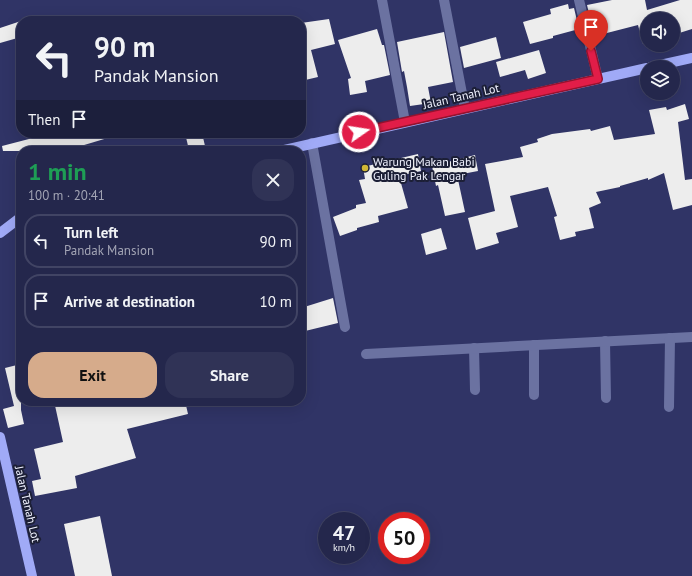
<!DOCTYPE html>
<html lang="en">
<head>
<meta charset="utf-8">
<style>
  body { margin:0; font-family:"PT Sans",sans-serif; background:#303356; color:#f1f3f6; height:100vh; display:flex; flex-direction:column; font-size:15px; white-space:nowrap }
  * { box-sizing:border-box; margin:0 }
  p { font-size:13px; color:#a3a5b5 }
  .icon { flex:none; width:22px; height:22px; fill:none; stroke:currentColor; stroke-width:2; stroke-linecap:round; stroke-linejoin:round }
  .map { position:relative; flex:1; overflow:hidden }
  .drawer { position:absolute; left:16px; top:146px; width:290px; height:260px; display:flex; flex-direction:column; background:#24274c; border-radius:16px; box-shadow:0 4px 16px #0002,0 0 0 1px #414464 }
  .drawer>* { flex:none }
  .guide { position:absolute; left:16px; top:16px; width:290px; height:122px; border-radius:16px; box-shadow:0 4px 16px #0002,0 0 0 1px #414464; background:#24274c; color:#f1f3f6; overflow:hidden }
  .buttons { position:absolute; left:640px; top:12px; display:grid; gap:8px }
  .buttons a { display:grid; place-items:center; width:40px; height:40px; border-radius:50%; background:#24274c; box-shadow:0 4px 16px #0002,0 0 0 1px #414464; font-size:20px }
  .speed { position:absolute; left:318px; top:512px; display:flex; gap:8px; font-size:20px; font-weight:700; text-align:center }
  .speed>* { display:grid; place-content:center; width:52px; height:52px; border-radius:50%; background:#24274c; box-shadow:0 4px 16px #0002,0 0 0 1px #414464; line-height:1 }
  .speed small { font-size:10px; font-weight:400 }
  .speed .limit { border:6px solid #d22; background:#fff; color:#111 }
  .pin { position:absolute; display:grid; place-items:center; width:34px; height:34px; color:#fff; margin:-41px -17px; border-radius:50% 50% 50% 0; rotate:-45deg; box-shadow:0 0 4px #0007 }
  .pin .icon { rotate:45deg }
  .me { position:absolute; width:44px; margin:-22px; rotate:77deg; stroke-linejoin:round; filter:drop-shadow(0 0 3px #0008) }
  .turn { display:flex; align-items:center; gap:14px; height:84px; padding:0 12px; font-size:18px }
  .turn .icon { width:52px; height:52px; stroke-width:2.5 }
  .turn b { display:block; font-size:28px; line-height:34px }
  .then { display:flex; align-items:center; height:38px; padding:0 12px; background:#0003; gap:8px; font-size:15px }
  .round { display:grid; place-items:center; flex:none; width:42px; height:42px; border-radius:16px; background:#303356 }
  .overview { display:flex; align-items:center; justify-content:space-between; height:68px; padding:0 12px }
  h1 { font-size:24px; font-weight:700; line-height:30px; color:#1e9e55 }
  .action { display:flex; gap:8px; margin-top:auto; padding:8px 12px }
  .action a { flex:1; height:46px; border-radius:16px; background:#d6ab8b; color:#111; font-size:16px; font-weight:700; line-height:46px; text-align:center }
  .action a+a { background:#303356; color:#f1f3f6 }
  ul { padding:0; list-style:none }
  li { display:flex; align-items:center; gap:12px; height:54px; margin:0 8px 6px; padding:0 4px; border:2px solid #414464; border-radius:16px }
  li div { flex:1 }
  li b { display:block; font-size:15px }
  li em { font-style:normal }
  .map>svg:first-child { display:block }
  .building { fill:#ededed }
  .lines { fill:none; stroke-linecap:round; stroke-linejoin:round }
  .minor { stroke:#6b72a1; stroke-width:10 }
  .major { stroke:#a0aaf7; stroke-width:10 }
  .route-casing { stroke:#92132f; stroke-width:10 }
  .route { stroke:#e11d48; stroke-width:7 }
  .poi-dot { fill:#d1b736; stroke:#1c1f36; stroke-width:1.5 }
  .labels { text-anchor:middle; dominant-baseline:central; stroke-width:4; stroke-linejoin:round; paint-order:stroke }
  .street-label { font-size:12px; fill:#eff1fe; stroke:#1c1f36 }
  .poi-label { font-size:12px; fill:#eff1fe; stroke:#1c1f36; text-anchor:start }
</style>
</head>
<body>
<div class="map">
<svg width="692" height="576" viewBox="0 0 692 576">
  <rect width="100%" height="100%" fill="#303466"/>
  <g class="building">
    <polygon points="612,0 645,0 647,10 680,0 692,0 692,29 673,35 673,19 647,19 647,43 643,44 638,25 603,34 600,24 592,26 587,5"/>
    <polygon points="568,4 569,9 574,8 579,29 553,36 553,38 530,44 523,22 551,14 550,9"/>
    <polygon points="329,19 335,44 311,50 318,77 301,81 301,23"/>
    <polygon points="21,21 21,37 0,43 0,28"/>
    <polygon points="377,29 382,45 384,45 390,75 365,81 367,92 350,95 348,79 351,78 338,40"/>
    <polygon points="444,32 453,82 428,87 431,103 410,106 407,87 404,71 402,72 397,42"/>
    <polygon points="496,37 501,58 464,68 460,47"/>
    <polygon points="539,50 546,73 528,79 525,70 500,77 496,62"/>
    <polygon points="685,104 689,119 678,122 685,180 692,179 692,205 673,210 664,173 648,180 648,178 620,186 620,187 596,192 601,203 589,208 594,228 575,232 576,236 560,240 554,217 557,216 548,187 510,196 518,227 496,233 499,243 476,250 468,218 495,211 485,164 523,157 520,147 538,142 537,139 552,134 590,129 591,131 610,126 614,140 655,134 649,110 666,107 667,110"/>
    <polygon points="52,133 110,133 111,137 64,151 3,151 2,146"/>
    <polygon points="185,133 202,133 205,146 189,150"/>
    <polygon points="418,154 421,171 399,176 408,208 378,216 379,222 357,228 357,230 340,236 333,217 356,208 356,205 366,203 359,180 365,179 363,167"/>
    <polygon points="475,155 478,171 457,175 465,212 445,216 438,185 436,186 432,166"/>
    <polygon points="441,228 447,249 426,255 421,234"/>
    <polygon points="333,298 338,323 301,332 301,308"/>
    <polygon points="21,364 21,410 24,424 8,428 3,409 14,406 5,368"/>
    <polygon points="54,401 185,401 188,414 127,429 136,458 75,476 77,488 35,496 32,481 41,479 34,449 63,442"/>
    <polygon points="100,516 112,576 75,576 64,524"/>
  </g>
  <g class="lines">
    <g class="minor">
      <polyline points="382,0 405,122"/>
      <polyline points="444,0 465,109"/>
      <polyline points="579,0 598,79"/>
      <polyline points="312,143 345,327"/>
      <polyline points="605,341 606,398"/>
      <polyline points="534,345 534,395"/>
      <polyline points="474,348 475,390"/>
      <polyline points="366,354 692,337"/>
      <polyline points="669,407 670,338"/>
    </g>
    <g class="major">
      <polyline points="651,67 692,58"/>
      <polyline points="280,151 647,68"/>
      <polyline points="0,233 21,217"/>
      <polyline points="0,437 32,576"/>
    </g>
  </g>
  <g class="lines">
    <defs>
      <polyline id="route" points="359,132 598,79 591,51"/>
    </defs>
    <use href="#route" class="route-casing"/>
    <use href="#route" class="route"/>
  </g>
  <circle class="poi-dot" cx="365" cy="168" r="4"/>
  <g class="labels">
    <g class="street-label">
      <text transform="translate(461 96) rotate(-13)">Jalan Tanah Lot</text>
      <text transform="translate(28 504) rotate(77)">Jalan Tanah Lot</text>
    </g>
    <g class="poi-label">
      <text x="373" y="161">Warung Makan Babi<tspan x="373" dy="14">Guling Pak Lengar</tspan></text>
    </g>
  </g>
</svg>
<div class="buttons">
<a><svg class="icon" aria-label="sound" viewBox="0 0 24 24"><path d="M4 9h4l5-4v14l-5-4H4zM17 9q2 3 0 6"/></svg></a>
<a><svg class="icon" aria-label="layers" viewBox="0 0 24 24"><path d="M12 4l9 5-9 5-9-5zM3 14l9 5 9-5"/></svg></a>
</div>
<div class="speed"><div>47<small>km/h</small></div><div class="limit">50</div></div>
<div class="pin" style="left:591px;top:51px;background:#d93025"><svg class="icon" aria-label="arrive" viewBox="0 0 24 24"><path d="M6 21V4h12l-3 4 3 4H6"/></svg></div>
<svg class="me" style="left:359px;top:132px" viewBox="-20 -20 40 40"><circle r="17" fill="#e11d48" stroke="#fff" stroke-width="3"/><path d="M0-11L8 9 0 5-8 9z" fill="#fff"/></svg>
<div class="guide">
<div class="turn"><svg class="icon" aria-label="left" viewBox="0 0 24 24"><path d="M17 20v-9H6M10 6l-5 5 5 5"/></svg><div><b>90 m</b>Pandak Mansion</div></div>
<div class="then">Then<svg class="icon" aria-label="arrive" viewBox="0 0 24 24"><path d="M6 21V4h12l-3 4 3 4H6"/></svg></div>
</div>
<section class="drawer">
<div class="overview"><div><h1>1 min</h1><p>100 m · 20:41</p></div><a class="round"><svg class="icon" aria-label="close" viewBox="0 0 24 24"><path d="M6 6l12 12M18 6L6 18"/></svg></a></div>
<ul>
<li><svg class="icon" aria-label="left" viewBox="0 0 24 24"><path d="M17 20v-9H6M10 6l-5 5 5 5"/></svg><div><b>Turn left</b><p>Pandak Mansion</p></div><em>90 m</em></li>
<li><svg class="icon" aria-label="arrive" viewBox="0 0 24 24"><path d="M6 21V4h12l-3 4 3 4H6"/></svg><div><b>Arrive at destination</b></div><em>10 m</em></li>
</ul>
<div class="action"><a>Exit</a><a>Share</a></div>
</section>
</div>
</body>
</html>
